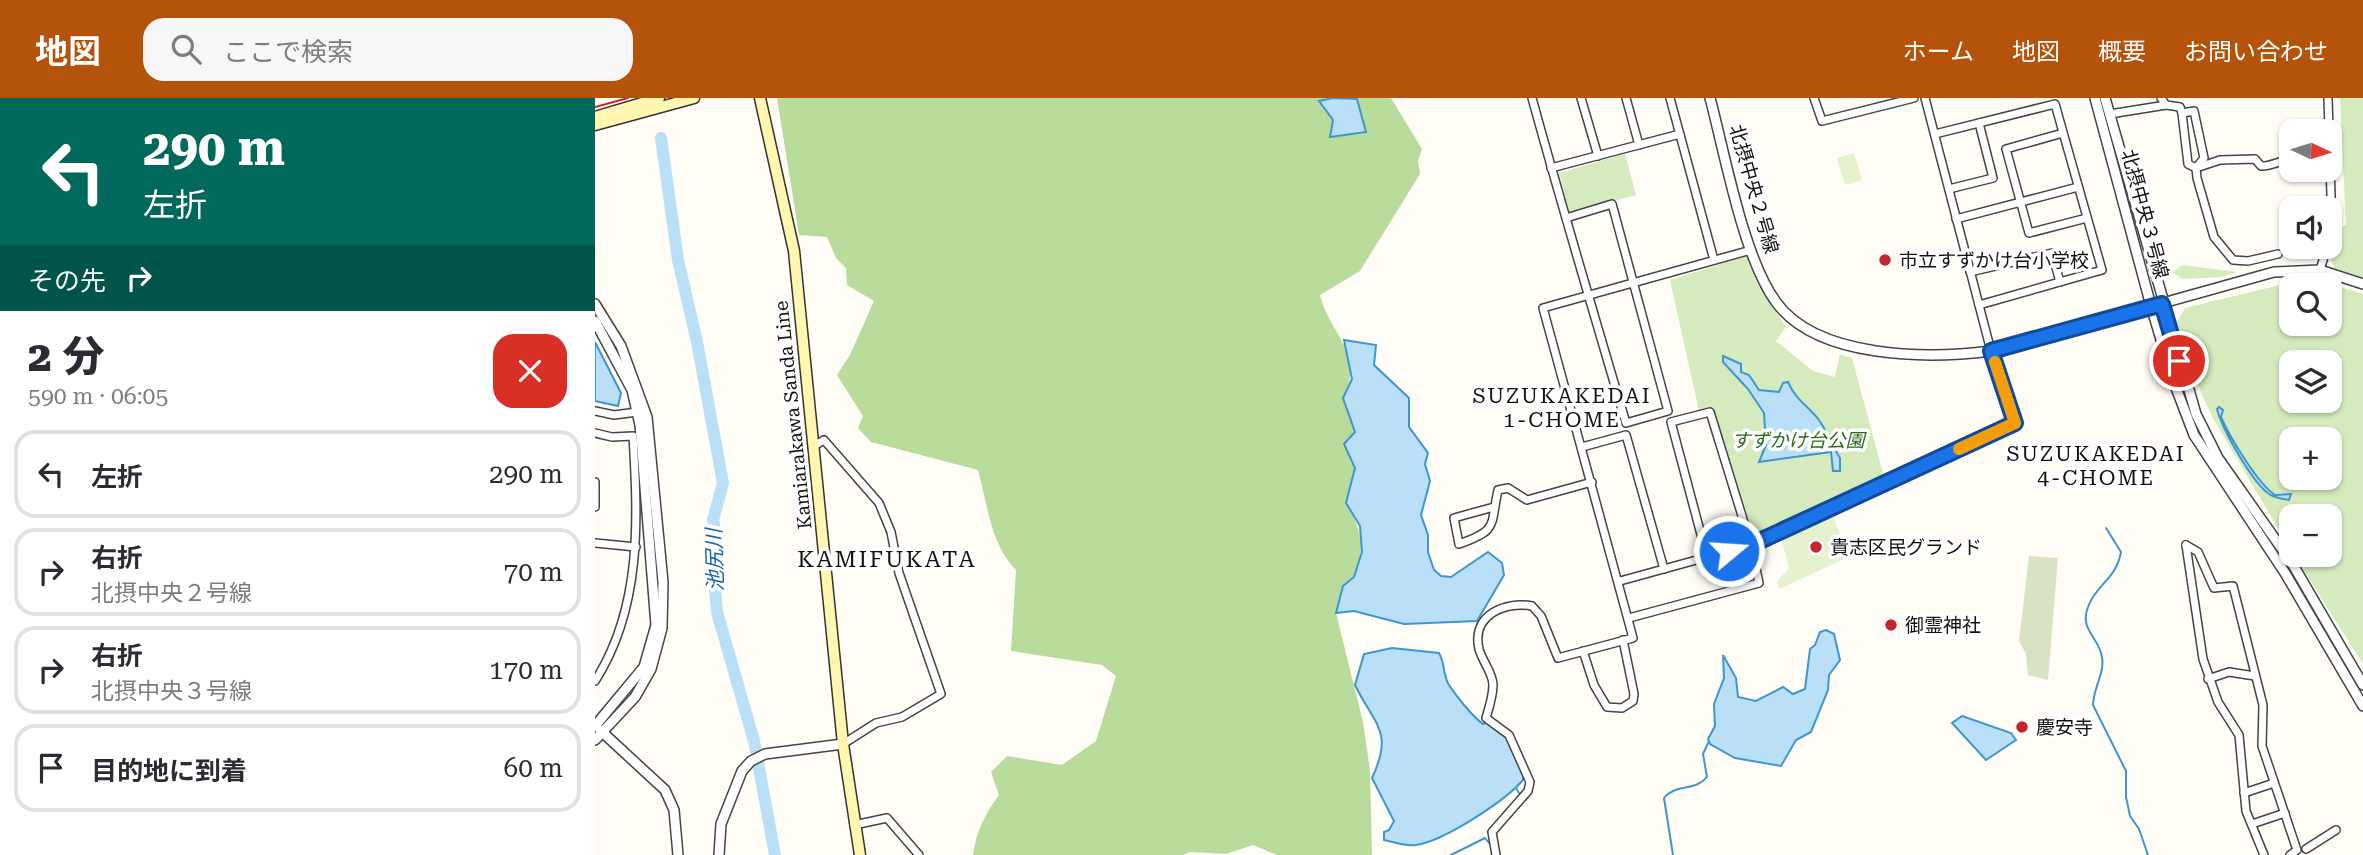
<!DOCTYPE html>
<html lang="ja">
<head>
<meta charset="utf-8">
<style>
  body { margin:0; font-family:"Roboto Serif","Noto Sans JP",serif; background:#f7f7f7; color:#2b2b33; height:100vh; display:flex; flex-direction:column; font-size:26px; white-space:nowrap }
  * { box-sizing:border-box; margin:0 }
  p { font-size:23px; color:#7c7c81 }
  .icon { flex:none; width:38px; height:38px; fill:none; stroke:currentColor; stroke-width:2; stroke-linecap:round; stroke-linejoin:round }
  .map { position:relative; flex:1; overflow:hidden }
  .details { display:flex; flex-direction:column; background:#fff; width:595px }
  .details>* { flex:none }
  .top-card { background:#00695c; color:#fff; overflow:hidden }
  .needle { width:46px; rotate:94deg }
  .buttons { position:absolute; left:1684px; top:21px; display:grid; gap:14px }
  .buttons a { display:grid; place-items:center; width:63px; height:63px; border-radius:14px; background:#fff; box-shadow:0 2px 5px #0004; font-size:35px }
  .pin { position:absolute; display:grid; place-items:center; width:60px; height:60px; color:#fff; margin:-30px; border:4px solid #fff; border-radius:50%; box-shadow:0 2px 7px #0007 }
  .me { position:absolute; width:77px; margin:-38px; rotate:72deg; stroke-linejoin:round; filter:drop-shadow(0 0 5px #0008) }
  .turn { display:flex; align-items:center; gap:24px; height:147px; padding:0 28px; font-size:32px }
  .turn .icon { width:91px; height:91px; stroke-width:2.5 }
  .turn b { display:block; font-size:49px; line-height:60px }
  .then { display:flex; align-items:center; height:66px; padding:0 28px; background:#0003; gap:14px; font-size:26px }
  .round { display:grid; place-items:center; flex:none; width:74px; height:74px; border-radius:21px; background:#f7f7f7 }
  .summary { display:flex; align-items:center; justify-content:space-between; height:119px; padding:0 28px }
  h1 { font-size:42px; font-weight:800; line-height:52px }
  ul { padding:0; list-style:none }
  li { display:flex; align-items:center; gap:21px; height:88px; margin:0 14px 10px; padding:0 14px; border:4px solid #e1e1e2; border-radius:21px }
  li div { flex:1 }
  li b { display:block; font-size:26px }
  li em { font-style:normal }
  header { display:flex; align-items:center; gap:42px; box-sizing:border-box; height:98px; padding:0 35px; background:#b45309; color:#fff }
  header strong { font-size:33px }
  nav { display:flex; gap:38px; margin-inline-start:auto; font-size:24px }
  .search { width:490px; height:63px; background:#f7f7f7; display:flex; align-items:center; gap:18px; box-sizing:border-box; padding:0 24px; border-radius:21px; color:#7c7c81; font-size:26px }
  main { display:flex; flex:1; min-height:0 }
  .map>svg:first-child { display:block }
  .green { fill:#d5ebbd; fill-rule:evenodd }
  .forest { fill:#b9dc9c }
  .cemetery { fill:#d9e3c4 }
  .pitch { fill:#e6f2cf }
  .water { fill:#b9e0f7; stroke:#3f96cf; stroke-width:2 }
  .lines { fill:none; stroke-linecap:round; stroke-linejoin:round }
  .stream { stroke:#3f96cf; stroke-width:2 }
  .river { stroke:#b9e0f7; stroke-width:12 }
  .minor-casing { stroke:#444; stroke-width:10 }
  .tertiary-casing { stroke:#444; stroke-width:12 }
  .secondary-casing { stroke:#333; stroke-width:13 }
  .minor { stroke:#fff; stroke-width:7 }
  .tertiary { stroke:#fff; stroke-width:9 }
  .secondary { stroke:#fff6b0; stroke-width:10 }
  .rail { stroke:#c4262e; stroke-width:2 }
  .route-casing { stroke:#114b97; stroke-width:18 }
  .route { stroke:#1a73e8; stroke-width:12 }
  .slow { stroke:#f59e0b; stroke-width:12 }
  .poi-dot { fill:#c4262e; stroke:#fff; stroke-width:2.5 }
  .labels { text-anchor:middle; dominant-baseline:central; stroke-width:7; stroke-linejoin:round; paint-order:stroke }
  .street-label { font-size:19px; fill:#111; stroke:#fff }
  .poi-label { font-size:19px; fill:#111; stroke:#fff; text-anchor:start }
  .park-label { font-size:19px; font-style:italic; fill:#2f6b1f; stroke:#fff }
  .neighbourhood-label { font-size:21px; letter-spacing:2px; fill:#111; stroke:#fff }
  .water-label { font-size:21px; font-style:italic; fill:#1768a6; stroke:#fff }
  .quarter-label { font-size:23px; letter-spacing:2px; fill:#111; stroke:#fff }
</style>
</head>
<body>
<header>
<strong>地図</strong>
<div class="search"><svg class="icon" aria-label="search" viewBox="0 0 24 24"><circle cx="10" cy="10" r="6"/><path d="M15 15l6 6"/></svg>ここで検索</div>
<nav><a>ホーム</a><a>地図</a><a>概要</a><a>お問い合わせ</a></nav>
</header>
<main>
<section class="details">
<div class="top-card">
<div class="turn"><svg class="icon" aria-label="left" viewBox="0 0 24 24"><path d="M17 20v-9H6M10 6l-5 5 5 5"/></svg><div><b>290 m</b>左折</div></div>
<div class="then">その先<svg class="icon" aria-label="right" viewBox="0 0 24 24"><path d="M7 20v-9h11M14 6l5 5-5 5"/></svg></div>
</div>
<div class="summary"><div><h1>2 分</h1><p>590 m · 06:05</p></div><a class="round" style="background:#d93025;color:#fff"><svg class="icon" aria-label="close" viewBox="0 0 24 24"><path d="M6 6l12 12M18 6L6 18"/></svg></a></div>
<ul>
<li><svg class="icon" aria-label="left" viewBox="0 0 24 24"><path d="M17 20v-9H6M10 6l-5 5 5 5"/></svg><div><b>左折</b></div><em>290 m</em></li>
<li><svg class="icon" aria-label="right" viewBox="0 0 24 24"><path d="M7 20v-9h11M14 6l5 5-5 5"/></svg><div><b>右折</b><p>北摂中央２号線</p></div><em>70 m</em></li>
<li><svg class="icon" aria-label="right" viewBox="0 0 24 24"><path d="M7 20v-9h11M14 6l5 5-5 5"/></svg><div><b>右折</b><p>北摂中央３号線</p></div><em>170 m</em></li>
<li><svg class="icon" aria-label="arrive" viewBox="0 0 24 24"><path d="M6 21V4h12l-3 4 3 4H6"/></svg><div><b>目的地に到着</b></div><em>60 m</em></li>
</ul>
</section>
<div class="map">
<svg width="1768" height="757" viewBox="0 0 1768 757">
  <rect width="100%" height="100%" fill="#fffdf5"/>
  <g class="green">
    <polygon points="1745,0 1768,0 1768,182 1741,173 1734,158 1743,131 1751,127"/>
    <polygon points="1030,56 1041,97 975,115 964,75"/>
    <polygon points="1151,158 1161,184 1191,229 1181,243 1218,273 1240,279 1245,256 1257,260 1289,379 1160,440 1118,310 1104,313 1075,182"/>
    <polygon points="1587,167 1642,174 1628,179 1587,181 1578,174"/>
    <path d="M1693,185H1733L1768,196V566L1699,457H1734V418H1696V452L1619,322L1607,297L1582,224L1590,210ZM1696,187H1734V226H1696ZM1696,264H1734V303H1696ZM1696,341H1734V380H1696Z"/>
  </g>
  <path class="forest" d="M182,0H796L827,51L823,63L825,76L765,173L725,197C734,236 771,255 748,300L760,334L749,346L760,370L751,405C779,451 763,471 741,515L768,624L775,672L777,757H682L658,747L631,756L595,754L588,757H378C381,734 390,716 404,697L396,674L412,658L467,667L501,643L521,578L507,567L416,553L421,472C395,445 393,408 383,372L276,344L263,330L268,318L242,277L255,257L279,203L252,187L251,170L241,160L232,139L204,137Z"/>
  <polygon class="cemetery" points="1434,458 1463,460 1453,582 1433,577 1431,556 1424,543"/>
  <g class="pitch">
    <polygon points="1259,55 1267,82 1250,87 1242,60"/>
    <polygon points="1236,415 1255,458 1185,491 1182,484 1194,470 1186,439"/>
  </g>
  <g class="water">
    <polygon points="738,0 762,1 771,34 735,39 738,22 724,3"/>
    <polygon points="749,242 781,247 779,267 814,300 814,329 833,355 830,366 835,383 826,417 833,437 833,454 839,472 846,478 856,479 893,454 907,465 909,477 882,523 809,526 759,513 741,515 748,488 759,479 767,454 765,428 751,405 760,370 749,346 760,334 748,300 757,281"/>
    <polygon points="0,244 26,295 23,308 0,303"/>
    <path d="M1128,258L1146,266V274L1154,277L1164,292L1184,294L1188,285L1193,284C1200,301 1213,308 1224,322C1233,335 1237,348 1245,360V373H1238L1236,354L1164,364L1171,347L1169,315L1153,291L1128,264Z"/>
    <path d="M1624,309L1628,312L1626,319C1634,338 1663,386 1680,397L1696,396L1694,402C1687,401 1680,400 1674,396C1657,384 1627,331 1622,311Z"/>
    <polygon points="1231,532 1239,536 1245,562 1234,577 1233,592 1216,634 1201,642 1186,668 1140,660 1115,646 1113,641 1120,628 1119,606 1129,580 1128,557 1141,580 1143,599 1161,603 1188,589 1198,596 1210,591 1215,551 1220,547 1225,534"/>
    <path d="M797,550L844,555C850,565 848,578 854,587C862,599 877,618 888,626L893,624L911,638L928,676V682C910,703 849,743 821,747C812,749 799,744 789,742V734L794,732L799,723L777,680C799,633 780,628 760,587L769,556Z"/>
    <polygon points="1367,618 1416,635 1421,642 1391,662 1357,625"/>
  </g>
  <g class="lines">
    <g class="stream">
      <path d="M1511,430L1526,454C1521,482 1501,486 1493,509C1484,532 1504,539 1507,559C1510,575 1498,591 1498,607L1531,673V699L1535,718L1544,731L1553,757"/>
      <polyline points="921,690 924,695"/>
      <polyline points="856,757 890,740 894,745"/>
      <path d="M1078,757L1069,700C1081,685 1100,694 1112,679L1108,656L1114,643"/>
    </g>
    <polyline class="river" points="66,40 83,162 102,244 128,385 118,422 122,441 117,456 122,514 159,643 180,757"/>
    <defs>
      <g id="minor">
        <path d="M937,0C967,109 999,217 1031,325L1073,313L1017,106L971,120"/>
        <polyline points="986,0 1003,58"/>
        <polyline points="1031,0 1044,47"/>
        <polyline points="1075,0 1119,162"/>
        <polyline points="1219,0 1227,23 1319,0"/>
        <polyline points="1566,0 1571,7 1585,9 1587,15 1599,13 1609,60 1601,70 1602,80 1619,139 1638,162 1653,163 1683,156"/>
        <polyline points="1733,0 1737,130 1734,140"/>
        <path d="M1587,15L1593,66L1601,70L1625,62L1660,61L1666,68C1675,69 1685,62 1696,62"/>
        <polyline points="1515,16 1571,7"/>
        <polyline points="1468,35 1411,51 1434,135 1492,120"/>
        <polyline points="1340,36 1460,6 1507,172 1384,207"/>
        <polyline points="956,70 1085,36"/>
        <polyline points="1354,91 1398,80 1384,25"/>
        <polyline points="1361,121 1483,89"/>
        <polyline points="1725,172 1732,149"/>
        <polyline points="1375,174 1457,155 1465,184"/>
        <polyline points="0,313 19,317 42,314"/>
        <path d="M0,335L17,339L38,338C43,422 47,510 0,583"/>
        <polyline points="219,348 229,342 284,405 296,434 304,475 346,596 307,619 281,625 248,646"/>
        <polyline points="987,349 1031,337 1069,471"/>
        <polyline points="0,384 0,409"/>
        <path d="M899,409L859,420L864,446C904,432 895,428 903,392L913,390L932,402L997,384"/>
        <polyline points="0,445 41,449"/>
        <polyline points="1591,447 1603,454 1619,490 1638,488 1668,607 1667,648 1702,752 1695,757"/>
        <polyline points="1591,447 1608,561 1623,604 1644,637 1651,713 1669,757"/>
        <polyline points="1025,483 1156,447 1420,325 1396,253 1330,0"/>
        <polyline points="1034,520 1164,485 1156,447 1115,314 1076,324 1112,459"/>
        <polyline points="988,553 999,587 1012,609 1027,610 1038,603 1039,596 1028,542"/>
        <polyline points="1613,581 1634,574 1660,578"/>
        <polyline points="1649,695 1679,685"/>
        <polyline points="1657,726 1690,715"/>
        <polyline points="259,727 292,720 324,757"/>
        <polyline points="1711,751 1741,732"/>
        <path d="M901,757L897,734L933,693L935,684L914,637L891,620C894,610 898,598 898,587C898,575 887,563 884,551C876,517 910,503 937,508L946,518L963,560L1038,540L948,210L1156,152"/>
      </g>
      <g id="tertiary">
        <path d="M1115,0C1130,56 1148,159 1181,204C1222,261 1333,261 1396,253L1679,174L1725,172L1768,186"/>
        <polyline points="1500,0 1556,208 1578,282 1599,337 1690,475 1768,608"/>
        <polyline points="1510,0 1601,316 1623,360 1697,465 1768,587"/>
        <polyline points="0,206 26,248 52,319 68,484 67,530 56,571 40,599 0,642"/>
        <polyline points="0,223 37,292 45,327 61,527 49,569 0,628"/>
        <polyline points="5,632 70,692 79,712 83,757"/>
        <polyline points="124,757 126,726 147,673 156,663 170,656 248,646"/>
      </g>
      <g id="secondary">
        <polyline points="165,0 199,153 248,646 265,757"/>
        <polyline points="0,19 64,0"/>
        <polyline points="0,27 99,0"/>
      </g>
    </defs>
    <use href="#minor" class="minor-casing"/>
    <use href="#tertiary" class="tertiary-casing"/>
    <use href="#secondary" class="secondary-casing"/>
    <use href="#minor" class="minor"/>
    <use href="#tertiary" class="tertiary"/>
    <use href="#secondary" class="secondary"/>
    <polyline class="rail" points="0,9 33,0"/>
  </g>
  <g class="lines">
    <defs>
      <polyline id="route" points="1134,453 1156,447 1420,325 1396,253 1567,206 1584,263"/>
    </defs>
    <use href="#route" class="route-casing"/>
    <use href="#route" class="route"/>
    <polyline class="slow" points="1364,351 1420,325 1400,264"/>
  </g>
  <g class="poi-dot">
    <circle cx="1290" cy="162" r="7"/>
    <circle cx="1221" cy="449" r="7"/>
    <circle cx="1296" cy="527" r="7"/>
    <circle cx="1427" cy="629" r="7"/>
  </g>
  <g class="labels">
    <g class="street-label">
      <text transform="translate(1159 91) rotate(74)">北摂中央２号線</text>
      <text transform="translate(1550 116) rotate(75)">北摂中央３号線</text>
      <text transform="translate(198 317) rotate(-96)">Kamiarakawa Sanda Line</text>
    </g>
    <g class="poi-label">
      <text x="1304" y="162">市立すずかけ台小学校</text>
      <text x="1235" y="449">貴志区民グランド</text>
      <text x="1310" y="527">御霊神社</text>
      <text x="1441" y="629">慶安寺</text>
    </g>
    <g class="park-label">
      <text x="1203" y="342">すずかけ台公園</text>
    </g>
    <g class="neighbourhood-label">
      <text x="967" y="298">SUZUKAKEDAI<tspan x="967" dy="24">1-CHOME</tspan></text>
      <text x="1501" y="356">SUZUKAKEDAI<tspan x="1501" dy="24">4-CHOME</tspan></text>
    </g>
    <g class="water-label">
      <text transform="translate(120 462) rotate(-92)">池尻川</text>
    </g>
    <g class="quarter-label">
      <text x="292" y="461">KAMIFUKATA</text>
    </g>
  </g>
</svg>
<div class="buttons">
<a><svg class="needle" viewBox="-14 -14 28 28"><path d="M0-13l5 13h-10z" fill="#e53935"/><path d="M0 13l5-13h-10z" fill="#7c7c81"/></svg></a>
<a><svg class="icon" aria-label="sound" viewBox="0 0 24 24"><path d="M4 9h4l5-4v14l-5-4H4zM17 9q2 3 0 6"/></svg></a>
<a><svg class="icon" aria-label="search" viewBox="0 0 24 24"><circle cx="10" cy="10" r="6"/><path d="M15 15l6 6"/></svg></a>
<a><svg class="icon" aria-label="layers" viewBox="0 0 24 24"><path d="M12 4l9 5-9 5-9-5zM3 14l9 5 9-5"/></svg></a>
<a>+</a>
<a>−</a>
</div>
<div class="pin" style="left:1584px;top:263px;background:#d93025"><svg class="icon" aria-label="arrive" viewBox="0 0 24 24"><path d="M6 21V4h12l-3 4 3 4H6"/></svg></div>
<svg class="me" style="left:1134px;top:453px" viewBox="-20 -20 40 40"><circle r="17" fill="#1a73e8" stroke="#fff" stroke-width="3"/><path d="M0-11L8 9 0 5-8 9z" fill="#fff"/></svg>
</div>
</main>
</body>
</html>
